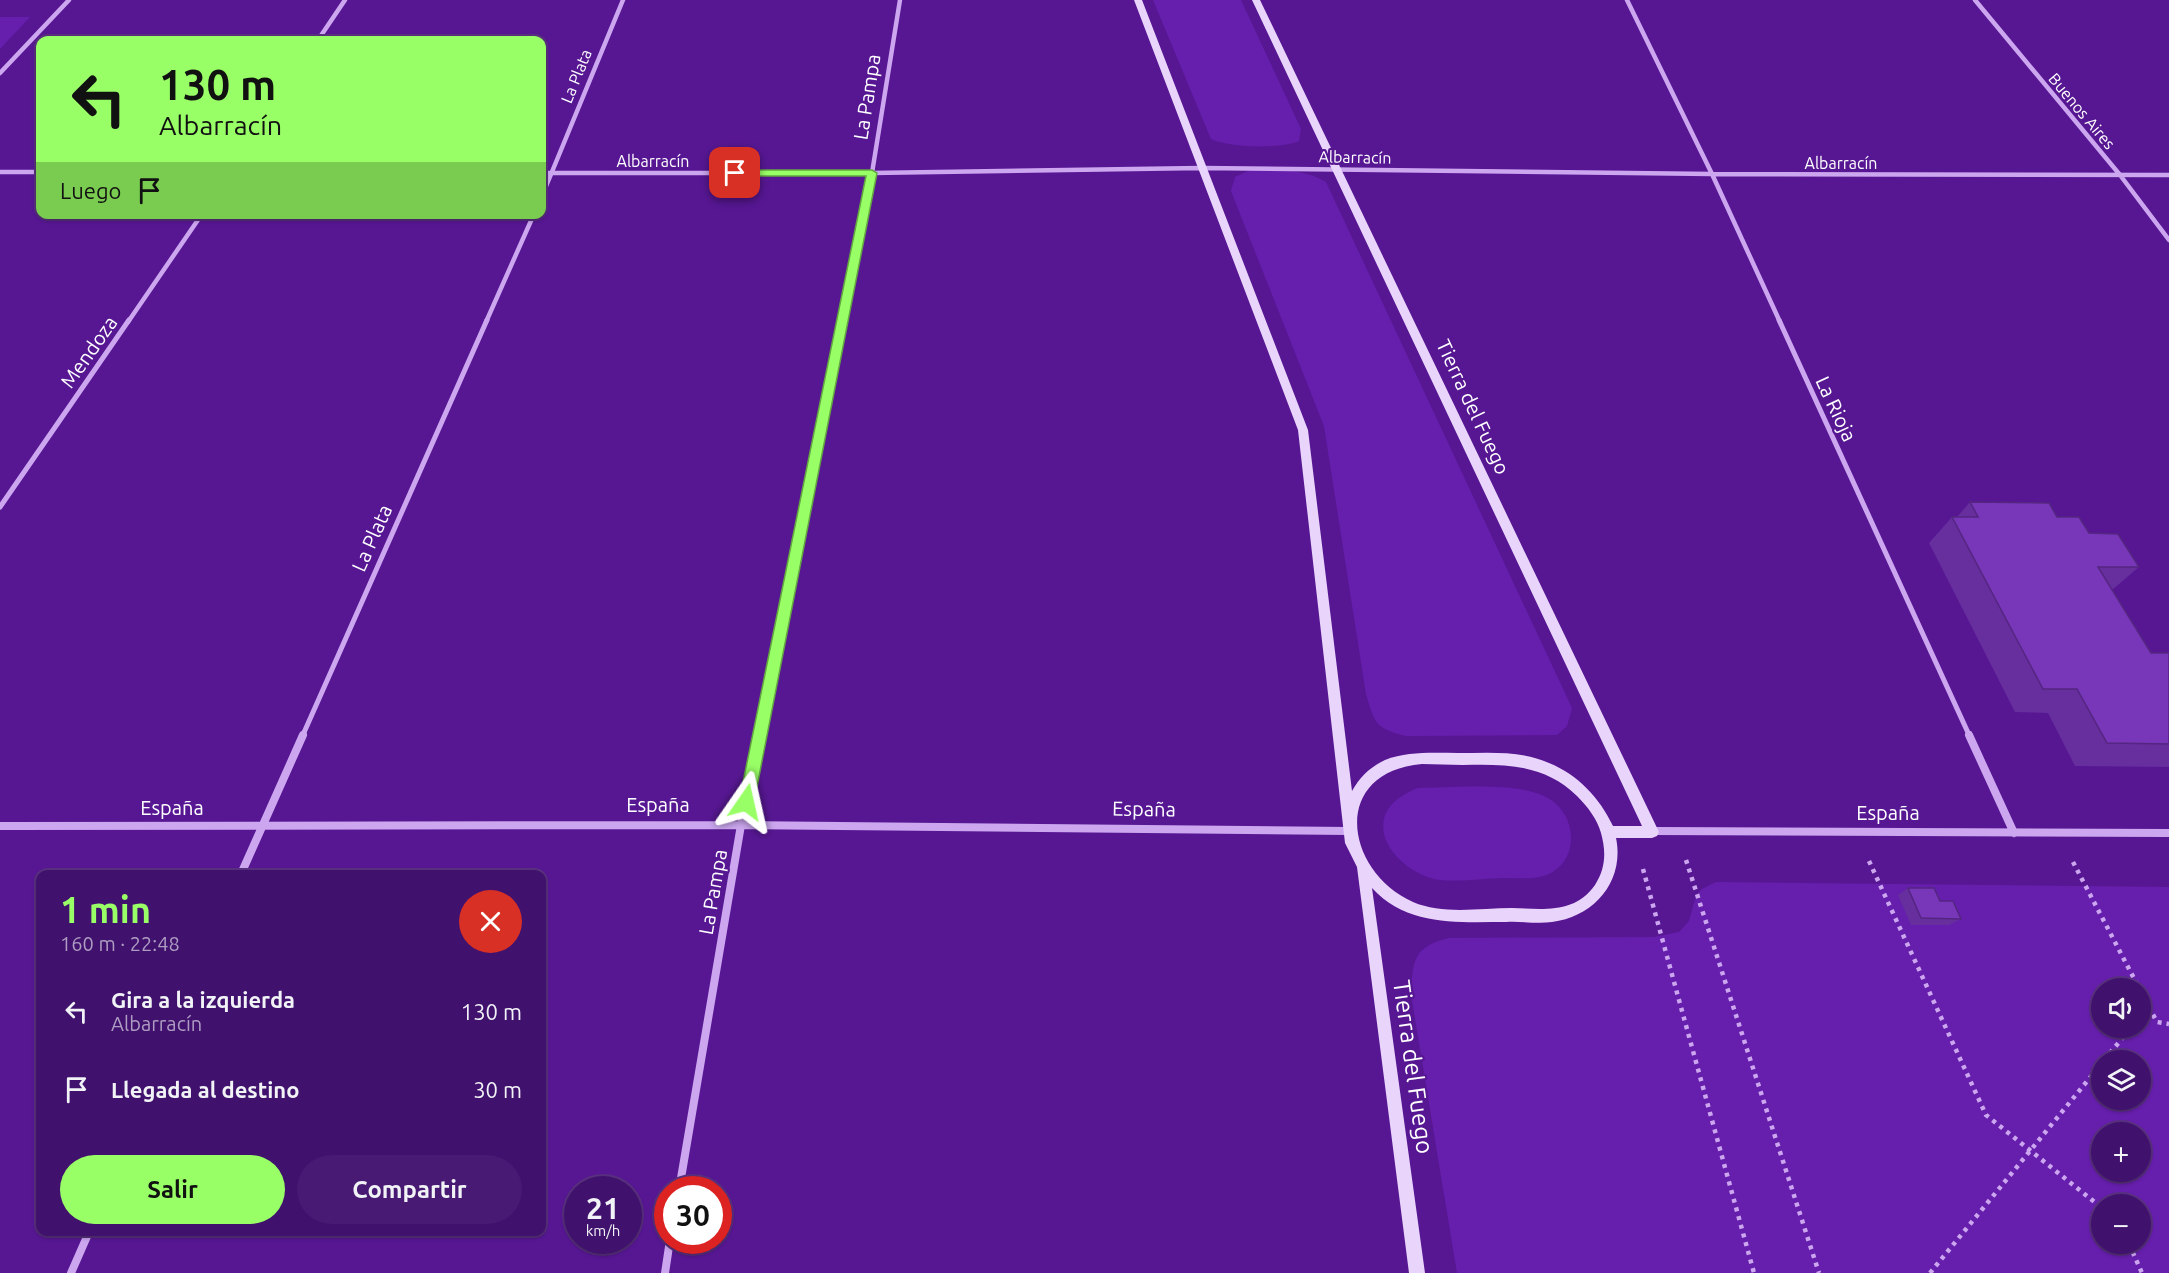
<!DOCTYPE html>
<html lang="es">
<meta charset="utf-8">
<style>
body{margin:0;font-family:Ubuntu,sans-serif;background:#481a73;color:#f1f3f6;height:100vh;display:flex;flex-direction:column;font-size:22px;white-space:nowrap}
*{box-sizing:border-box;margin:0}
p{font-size:20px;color:#ae9dc2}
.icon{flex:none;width:33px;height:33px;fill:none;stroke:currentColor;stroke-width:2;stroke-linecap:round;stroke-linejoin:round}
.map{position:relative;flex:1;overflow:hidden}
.drawer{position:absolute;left:36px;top:870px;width:510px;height:366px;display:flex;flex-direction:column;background:#41116e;border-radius:12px;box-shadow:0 2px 4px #0004,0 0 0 2px #5a3181}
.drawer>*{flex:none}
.banner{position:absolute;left:36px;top:36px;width:510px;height:183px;border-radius:12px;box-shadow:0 2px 4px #0004,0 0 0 2px #5a3181;background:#9f6;color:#111;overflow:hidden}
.buttons{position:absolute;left:2091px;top:978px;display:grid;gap:12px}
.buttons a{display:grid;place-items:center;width:60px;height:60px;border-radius:50%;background:#41116e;box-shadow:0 2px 4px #0004,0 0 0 2px #5a3181;font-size:30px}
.speed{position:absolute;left:564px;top:1176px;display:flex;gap:12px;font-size:30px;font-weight:700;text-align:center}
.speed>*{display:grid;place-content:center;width:78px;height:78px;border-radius:50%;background:#41116e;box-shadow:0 2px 4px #0004,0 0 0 2px #5a3181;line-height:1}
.speed small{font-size:15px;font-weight:400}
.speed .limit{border:9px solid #d22;background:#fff;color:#111}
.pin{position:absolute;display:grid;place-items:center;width:51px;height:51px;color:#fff;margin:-26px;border-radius:12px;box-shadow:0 3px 9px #0006}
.me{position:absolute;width:66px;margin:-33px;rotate:11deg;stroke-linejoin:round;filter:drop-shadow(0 0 4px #0008)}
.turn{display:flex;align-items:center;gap:21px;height:126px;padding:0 24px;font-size:27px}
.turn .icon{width:78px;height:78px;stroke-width:2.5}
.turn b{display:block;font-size:42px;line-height:51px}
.then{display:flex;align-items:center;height:57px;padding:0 24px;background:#0003;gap:12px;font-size:22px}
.round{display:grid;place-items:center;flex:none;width:63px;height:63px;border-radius:32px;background:#481a73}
.head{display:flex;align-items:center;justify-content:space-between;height:102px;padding:0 24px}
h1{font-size:36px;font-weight:700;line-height:45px;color:#9f6}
.action{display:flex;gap:12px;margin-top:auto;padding:12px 24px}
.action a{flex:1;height:69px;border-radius:36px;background:#9f6;color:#111;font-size:24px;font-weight:700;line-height:69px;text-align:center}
.action a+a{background:#481a73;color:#f1f3f6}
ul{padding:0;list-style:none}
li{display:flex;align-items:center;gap:18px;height:78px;padding:0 24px}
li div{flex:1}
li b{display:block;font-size:22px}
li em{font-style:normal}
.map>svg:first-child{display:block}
</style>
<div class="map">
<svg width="2169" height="1273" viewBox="0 0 2169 1273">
<rect width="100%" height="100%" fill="#571793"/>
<!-- green -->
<path fill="#661fad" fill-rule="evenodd" d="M1153,0h88l60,129 -2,12c-20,8 -68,7 -88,-2z
M0,17h30l-30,32z
M1273,169c19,2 37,3 53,13l246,526 -5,18 -10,9 -151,1c-31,-8 -31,-12 -40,-42l-42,-268 -93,-235 4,-14 15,-7z
M1417,788c35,0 102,-7 131,10 33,19 31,71 -9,79 -10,2 -22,1 -32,1 -20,0 -55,5 -73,1 -26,-6 -61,-36 -48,-66 6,-13 19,-19 31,-25z
M1716,882l453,5v386h-712l-46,-279c2,-34 2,-47 38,-56l205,-1 25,-5 10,-11 7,-26 6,-6zM2102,988h38v40h-38zM2102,1060h38v40h-38zM2102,1132h38v40h-38zM2102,1204h38v40h-38z"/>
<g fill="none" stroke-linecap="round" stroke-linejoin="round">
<!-- path -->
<path stroke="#cca7f0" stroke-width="4.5" stroke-dasharray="4 5" stroke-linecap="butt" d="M1686,860l133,413
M1869,861l117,254 116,93
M2073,862l66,126
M1643,869l111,404
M2140,991l17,31 12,2
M2140,1015l8,-9
M2104,1060l27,-32
M2129,1244l13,29
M1930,1273l172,-210"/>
<!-- street-far2 -->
<path stroke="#cca7f0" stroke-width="4.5" d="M1627,0l85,174 68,148
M1975,0l145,175 49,65
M318,40l27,-40
M0,73l69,-73
M0,172h40
M542,173h330l329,-5 511,6 457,1
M542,196l81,-196
M128,322l74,-108
M486,322l48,-108
M842,322l30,-149 28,-173"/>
<!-- street-far1 -->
<path stroke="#cca7f0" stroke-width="5" d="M1779,320l191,417
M0,507l129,-187
M302,737l185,-417
M759,737l83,-417"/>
<!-- street -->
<path stroke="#cca7f0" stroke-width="8" d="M1969,735l45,98
M0,826l741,-1 608,6
M1653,831l516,2
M241,874l62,-139
M679,1190l62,-365 18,-90
M71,1273l18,-41
M665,1273l5,-33"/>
<!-- secondary -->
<path fill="#e9d5fb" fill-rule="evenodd" d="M1134,0h8l166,430 44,361c8,-14 18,-24 33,-31 23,-9 48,-7 73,-7 31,0 61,-3 91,10 29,12 50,34 64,63h29l-390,-826h8l399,832 -2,4 -5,2h-36c9,43 -22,79 -64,84 -15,2 -31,-1 -46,0 -48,0 -98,5 -134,-34l53,385h-16l-52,-406 -12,-24 -47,-413zM1422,764c14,0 27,1 41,1 42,-1 82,-1 114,31 11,11 20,23 24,37 5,18 5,35 -6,52 -20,29 -52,24 -83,23 -32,0 -69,7 -99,-6 -69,-31 -83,-130 9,-138z"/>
</g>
<!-- wall -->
<path fill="#672e9e" d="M1970,502l87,15 32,16 50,34 -27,23 39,63h18v114l-94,-1 -27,-53 -33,-1 -86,-169 23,-26h5z
M1908,888l32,13 21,18 -11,6h-39l-13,-30z"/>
<!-- building -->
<path fill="#7836b8" stroke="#542681" stroke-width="1.5" d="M1970,502l79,1 8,14h22l10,16 29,1 21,33h-41l53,86h18v91l-62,-1 -30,-54h-34l-91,-172h26z
M1908,888h26l6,13h13l8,18 -40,-1z"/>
<!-- route -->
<path fill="#9f6" stroke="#63a642" stroke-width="1.5" d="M872,170l5,3 -123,629 -3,4 -5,2 -5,-2 -2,-4 127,-626h-131l-5,-3 5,-3z"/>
<g text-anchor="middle" stroke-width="4.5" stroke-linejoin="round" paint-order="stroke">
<!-- far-street labels -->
<g font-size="16" fill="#fff" stroke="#571793">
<text transform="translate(576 76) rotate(-68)" y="6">La Plata</text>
<text transform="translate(2082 111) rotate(50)" y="6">Buenos Aires</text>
<text transform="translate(1355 157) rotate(1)" y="6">Albarracín</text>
<text x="653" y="167">Albarracín</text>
<text x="1841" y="169">Albarracín</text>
</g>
<!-- street labels -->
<g font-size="20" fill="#fff" stroke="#571793">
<text transform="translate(867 97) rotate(-81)" y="7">La Pampa</text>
<text transform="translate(89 352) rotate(-55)" y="7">Mendoza</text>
<text transform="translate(1473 407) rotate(65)" y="7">Tierra del Fuego</text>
<text transform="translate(1836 409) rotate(65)" y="7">La Rioja</text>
<text transform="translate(372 538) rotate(-66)" y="7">La Plata</text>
<text x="658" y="812">España</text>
<text x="172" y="815">España</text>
<text transform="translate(1144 809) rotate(1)" y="7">España</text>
<text x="1888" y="820">España</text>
<text transform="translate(713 892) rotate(-80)" y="7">La Pampa</text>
</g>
<!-- near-street labels -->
<g font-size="24" fill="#fff" stroke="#571793">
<text transform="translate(1413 1067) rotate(82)" y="8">Tierra del Fuego</text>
</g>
</g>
</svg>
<div class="buttons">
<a><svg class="icon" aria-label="sound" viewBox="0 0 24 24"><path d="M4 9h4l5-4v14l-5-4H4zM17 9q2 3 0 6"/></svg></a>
<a><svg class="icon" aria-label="layers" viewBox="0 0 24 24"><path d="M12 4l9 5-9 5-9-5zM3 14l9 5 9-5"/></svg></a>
<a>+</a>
<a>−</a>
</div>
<div class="speed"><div>21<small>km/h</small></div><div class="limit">30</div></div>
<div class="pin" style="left:735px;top:173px;background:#d93025"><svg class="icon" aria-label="arrive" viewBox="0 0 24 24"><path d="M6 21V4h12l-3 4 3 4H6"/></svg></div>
<svg class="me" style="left:746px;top:802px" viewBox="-20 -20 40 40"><path d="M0-17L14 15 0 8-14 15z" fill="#9f6" stroke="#fff" stroke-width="4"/></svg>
<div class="banner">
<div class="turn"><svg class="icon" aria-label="left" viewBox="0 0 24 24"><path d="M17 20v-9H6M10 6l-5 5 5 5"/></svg><div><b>130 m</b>Albarracín</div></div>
<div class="then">Luego<svg class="icon" aria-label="arrive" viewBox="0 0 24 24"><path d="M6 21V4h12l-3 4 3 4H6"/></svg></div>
</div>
<section class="drawer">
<div class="head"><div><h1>1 min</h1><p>160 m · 22:48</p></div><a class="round" style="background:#d93025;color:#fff"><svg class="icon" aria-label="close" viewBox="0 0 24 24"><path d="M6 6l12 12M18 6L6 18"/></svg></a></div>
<ul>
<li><svg class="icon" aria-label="left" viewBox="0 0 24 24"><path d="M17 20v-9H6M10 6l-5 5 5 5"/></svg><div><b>Gira a la izquierda</b><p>Albarracín</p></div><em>130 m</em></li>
<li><svg class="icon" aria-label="arrive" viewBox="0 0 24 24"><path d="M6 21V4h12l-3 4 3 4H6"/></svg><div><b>Llegada al destino</b></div><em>30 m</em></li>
</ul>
<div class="action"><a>Salir</a><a>Compartir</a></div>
</section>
</div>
